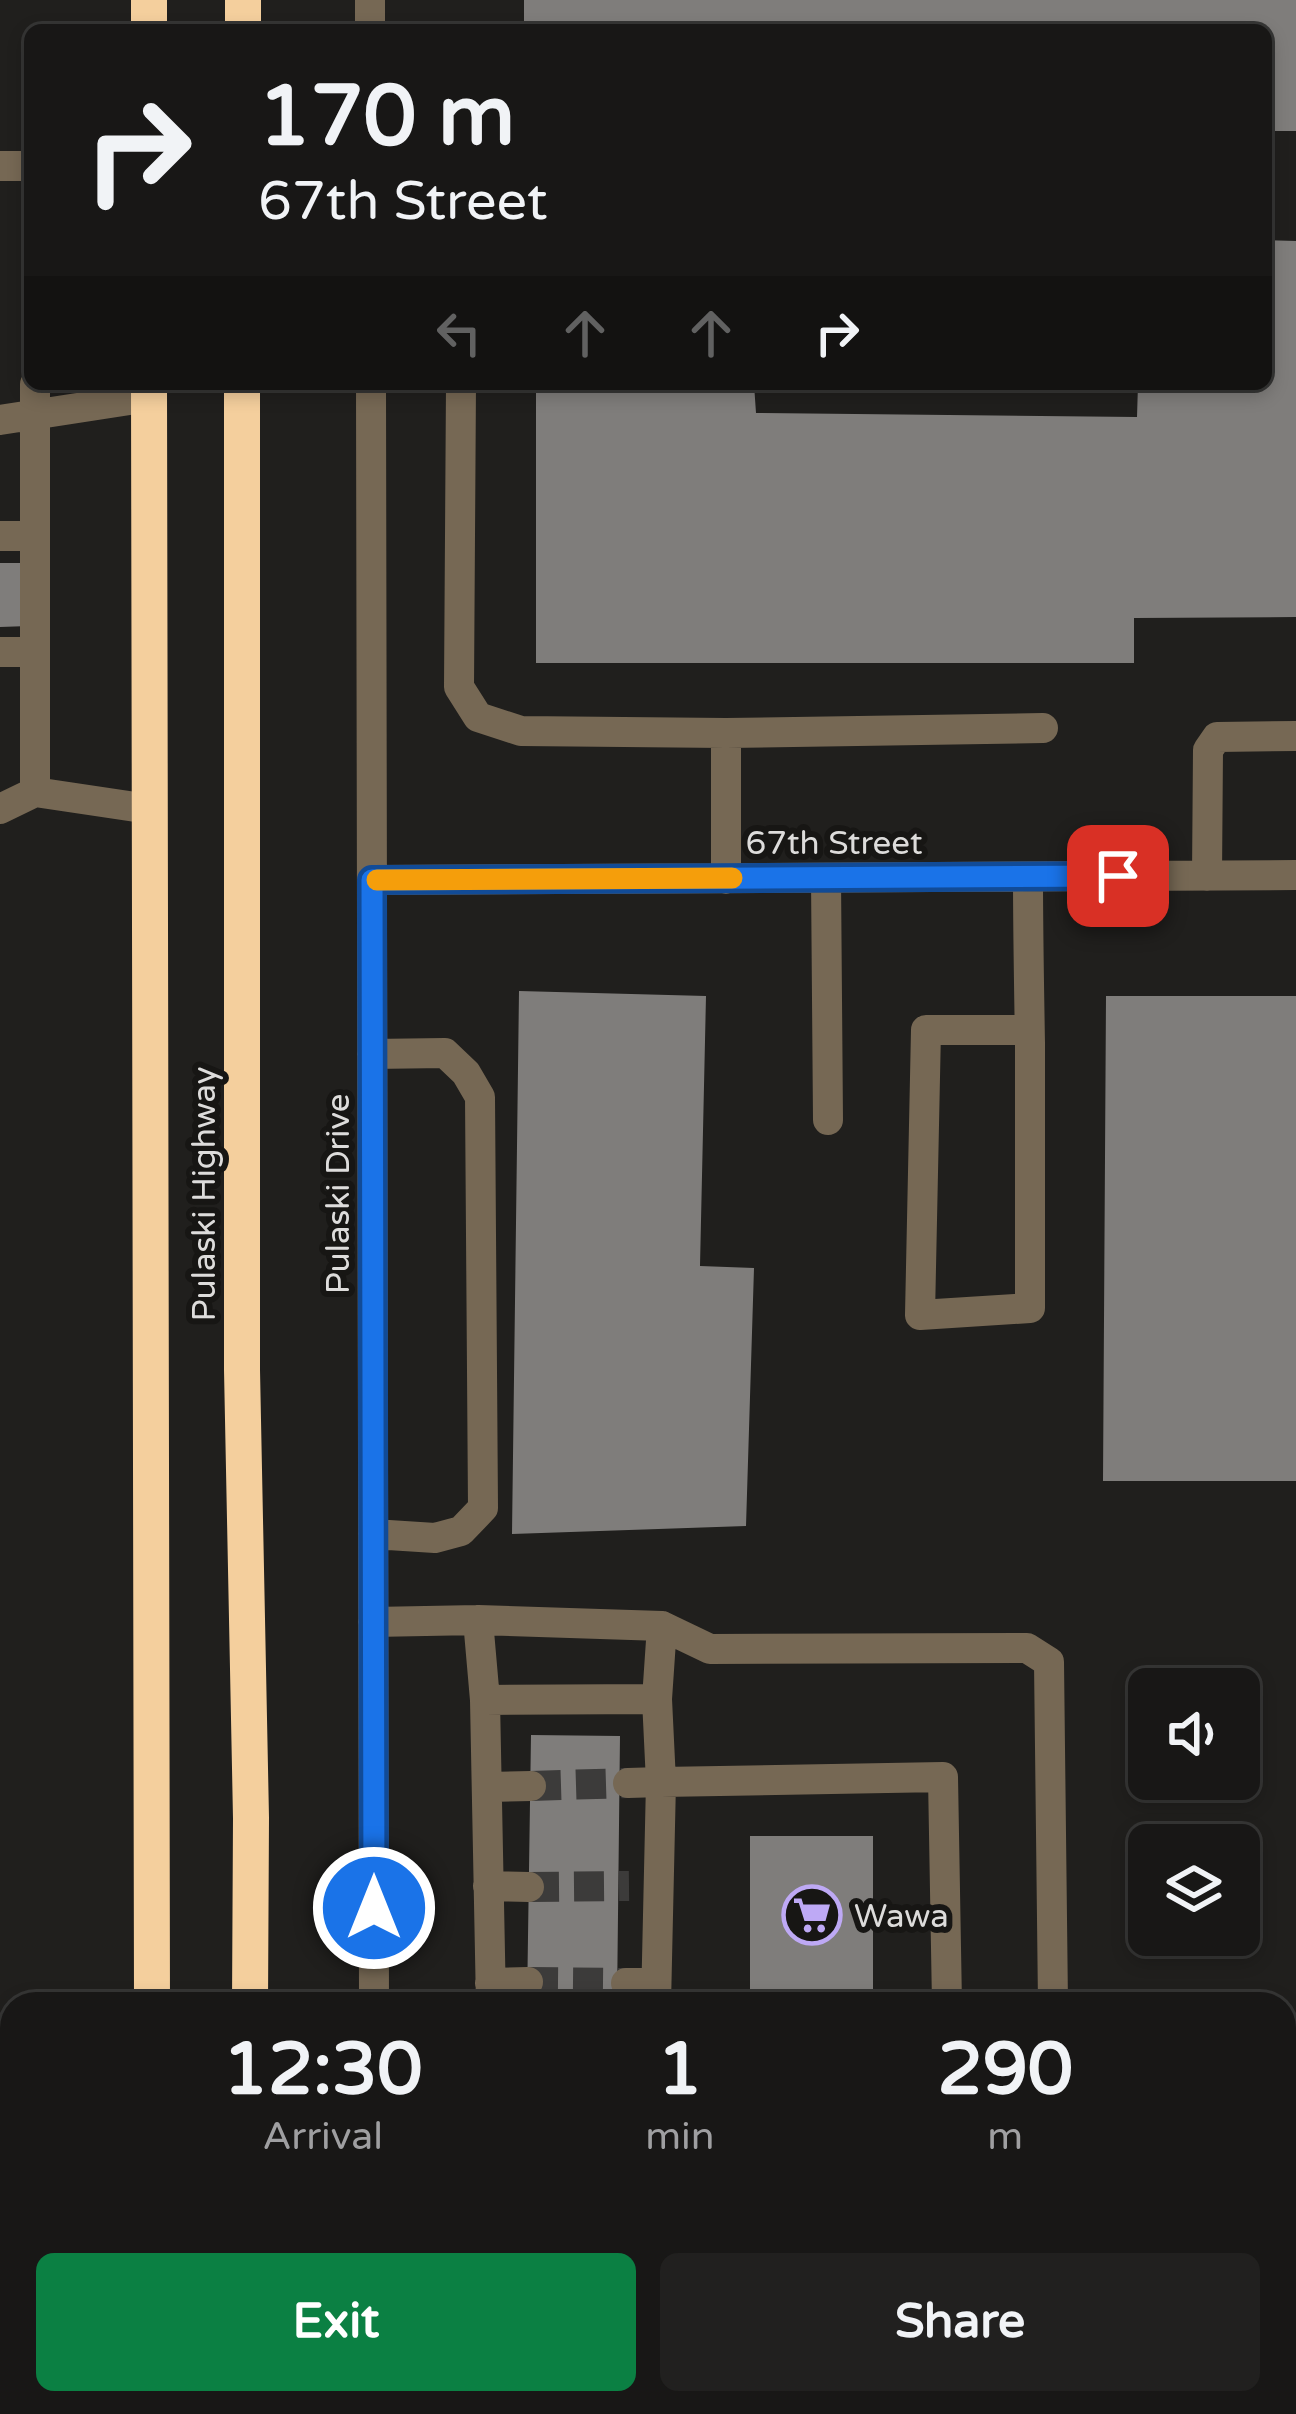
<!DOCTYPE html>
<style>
body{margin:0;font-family:"Varela Round",sans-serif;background:#21201f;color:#f1f3f6;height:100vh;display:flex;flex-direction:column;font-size:45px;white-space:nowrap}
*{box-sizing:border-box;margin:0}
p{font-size:39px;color:#9f9fa1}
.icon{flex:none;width:66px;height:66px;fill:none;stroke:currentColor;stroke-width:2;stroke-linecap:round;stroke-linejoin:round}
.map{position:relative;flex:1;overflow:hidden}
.drawer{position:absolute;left:0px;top:1992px;width:1296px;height:423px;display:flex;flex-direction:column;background:#181716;border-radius:36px 36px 0 0;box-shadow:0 6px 18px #0003,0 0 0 3px #363635}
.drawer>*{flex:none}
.banner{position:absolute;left:24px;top:24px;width:1248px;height:366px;border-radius:18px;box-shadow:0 6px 18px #0003,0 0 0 3px #363635;background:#181716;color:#f1f3f6;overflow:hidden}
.tools{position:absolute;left:1128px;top:1668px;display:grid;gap:24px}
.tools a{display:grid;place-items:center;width:132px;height:132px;border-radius:18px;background:#181716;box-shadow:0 6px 18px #0003,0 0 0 3px #363635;font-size:60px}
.pin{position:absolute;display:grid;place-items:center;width:102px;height:102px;color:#fff;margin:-51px;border-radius:24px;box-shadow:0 6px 18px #0006}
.me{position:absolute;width:132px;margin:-66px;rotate:0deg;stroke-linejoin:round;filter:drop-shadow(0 0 9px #0008)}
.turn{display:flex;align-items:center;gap:42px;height:252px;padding:0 36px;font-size:54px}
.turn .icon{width:156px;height:156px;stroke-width:2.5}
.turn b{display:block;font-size:84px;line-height:102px}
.lanes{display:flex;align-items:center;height:114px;padding:0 36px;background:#0003;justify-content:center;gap:60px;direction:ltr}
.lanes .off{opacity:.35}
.eta{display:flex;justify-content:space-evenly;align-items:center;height:204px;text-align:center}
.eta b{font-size:72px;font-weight:700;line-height:84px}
.cta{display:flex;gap:24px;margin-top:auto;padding:24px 36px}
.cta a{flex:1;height:138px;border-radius:18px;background:#0b8043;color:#fff;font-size:48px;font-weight:700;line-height:138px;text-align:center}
.cta a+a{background:#21201f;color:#f1f3f6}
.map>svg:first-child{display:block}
</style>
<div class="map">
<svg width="1296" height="2414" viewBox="0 0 1296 2414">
<rect width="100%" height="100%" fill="#201f1d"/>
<!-- building -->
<path fill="#7f7d7b" d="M524,0h772v131h-30v-101h-742z
M1266,240l30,1v376l-162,1v45h-598v-279h218l2,29 381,4 1,-33h128z
M0,563h29v63l-29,1z
M519,991l187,5 -6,270 54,2 -8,258 -234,8z
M1106,996h190v485h-193z
M531,1735l89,1 -3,268h-90z
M750,1836h123v158h-123z
M507,2403h483l-1,11h-482z
M1058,2403h92v11h-92z"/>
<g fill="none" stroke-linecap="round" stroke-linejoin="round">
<!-- minor-tunnel -->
<path stroke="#3c3b3a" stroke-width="30" stroke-dasharray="30 15" stroke-linecap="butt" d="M531,1786l97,-3
M529,1887l100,-1
M528,1982l98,1"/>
<!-- minor -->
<path stroke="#766854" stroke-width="30" d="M370,0v30
M0,166h30
M371,384l3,1620
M461,384l-2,303 19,30 43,14 205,2v146
M0,420l149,-23
M0,536h35
M0,652h35
M726,733l317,-5
M35,792v-408
M0,809l35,-17 114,17
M1207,876l1,-126 9,-13 79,-1
M1028,877c0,55 1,110 2,166v265l-110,7 6,-285h103
M826,878l2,242
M372,880l924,-5
M372,1054l73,-1 21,20 14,24 3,411 -22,23 -26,7 -62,-4
M478,1620l7,80
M373,1622l105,-2 184,6
M657,1699l5,-73 48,23 317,-1 22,14 4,342
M628,1783l33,-1 -5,222
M488,1787l43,-1
M488,1886l41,1
M490,1983l38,-1
M626,1983h30
M491,2004l-6,-304 172,-1 4,83 282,-5 4,227
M1284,2233h12
M375,2403v11"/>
<!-- major -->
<path stroke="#d0b288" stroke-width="30" d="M0,2237l12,-1"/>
<!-- highway -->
<path stroke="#f4cf9d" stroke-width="36" d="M149,30v-30
M243,30v-30
M149,384l3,1620
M242,384v986l9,448 -1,186
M152,2414v-11
M249,2414v-11"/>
</g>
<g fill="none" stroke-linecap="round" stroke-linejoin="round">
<defs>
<path id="route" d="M374,1908l-2,-1028 746,-4"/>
</defs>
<!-- route casing -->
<use href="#route" stroke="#114b97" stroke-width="30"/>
<!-- route -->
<use href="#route" stroke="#1a73e8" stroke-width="21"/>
<!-- slow -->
<path stroke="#f59e0b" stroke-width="21" d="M377,880l355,-2"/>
</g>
<!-- icons -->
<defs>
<symbol id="supermarket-ring" viewBox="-11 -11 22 22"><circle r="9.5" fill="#171614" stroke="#bea9f5" stroke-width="1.5"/><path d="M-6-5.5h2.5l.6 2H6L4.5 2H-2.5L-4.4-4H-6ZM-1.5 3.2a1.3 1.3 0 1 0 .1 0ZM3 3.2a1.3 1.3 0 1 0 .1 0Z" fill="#bea9f5"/></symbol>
</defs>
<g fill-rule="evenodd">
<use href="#supermarket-ring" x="779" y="1882" width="66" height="66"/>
</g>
<g text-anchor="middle" stroke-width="12" stroke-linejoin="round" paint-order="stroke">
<!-- street labels -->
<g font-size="33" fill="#dddcdb" stroke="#171614">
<text x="834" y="854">67th Street</text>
<text transform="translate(203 1194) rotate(-90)" y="12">Pulaski Highway</text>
<text transform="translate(337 1194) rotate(-90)" y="12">Pulaski Drive</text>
</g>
<!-- poi labels -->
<g font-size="33" fill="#dddcdb" stroke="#171614" text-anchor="start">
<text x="854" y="1927">Wawa</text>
</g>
</g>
</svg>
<div class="tools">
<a><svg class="icon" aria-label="sound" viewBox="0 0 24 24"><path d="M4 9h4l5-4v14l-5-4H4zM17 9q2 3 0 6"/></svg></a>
<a><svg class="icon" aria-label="layers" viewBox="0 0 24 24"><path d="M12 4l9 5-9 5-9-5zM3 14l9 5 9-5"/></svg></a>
</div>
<div class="pin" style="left:1118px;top:876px;background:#d93025"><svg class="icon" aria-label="arrive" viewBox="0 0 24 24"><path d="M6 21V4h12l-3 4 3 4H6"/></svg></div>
<svg class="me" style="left:374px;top:1908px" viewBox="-20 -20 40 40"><circle r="17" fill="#1a73e8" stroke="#fff" stroke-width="3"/><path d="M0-11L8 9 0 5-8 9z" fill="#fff"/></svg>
<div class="banner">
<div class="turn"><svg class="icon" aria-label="right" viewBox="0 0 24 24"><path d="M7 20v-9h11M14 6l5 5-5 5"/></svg><div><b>170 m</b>67th Street</div></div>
<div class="lanes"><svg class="icon off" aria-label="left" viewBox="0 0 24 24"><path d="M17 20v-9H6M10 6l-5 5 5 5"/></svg><svg class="icon off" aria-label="ahead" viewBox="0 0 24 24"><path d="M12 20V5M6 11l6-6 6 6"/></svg><svg class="icon off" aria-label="ahead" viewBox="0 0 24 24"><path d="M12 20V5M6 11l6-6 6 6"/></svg><svg class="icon" aria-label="right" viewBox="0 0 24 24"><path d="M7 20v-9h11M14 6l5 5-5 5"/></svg></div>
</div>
<section class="drawer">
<div class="eta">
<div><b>12:30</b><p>Arrival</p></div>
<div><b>1</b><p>min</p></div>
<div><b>290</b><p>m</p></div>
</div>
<div class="cta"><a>Exit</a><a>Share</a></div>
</section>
</div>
